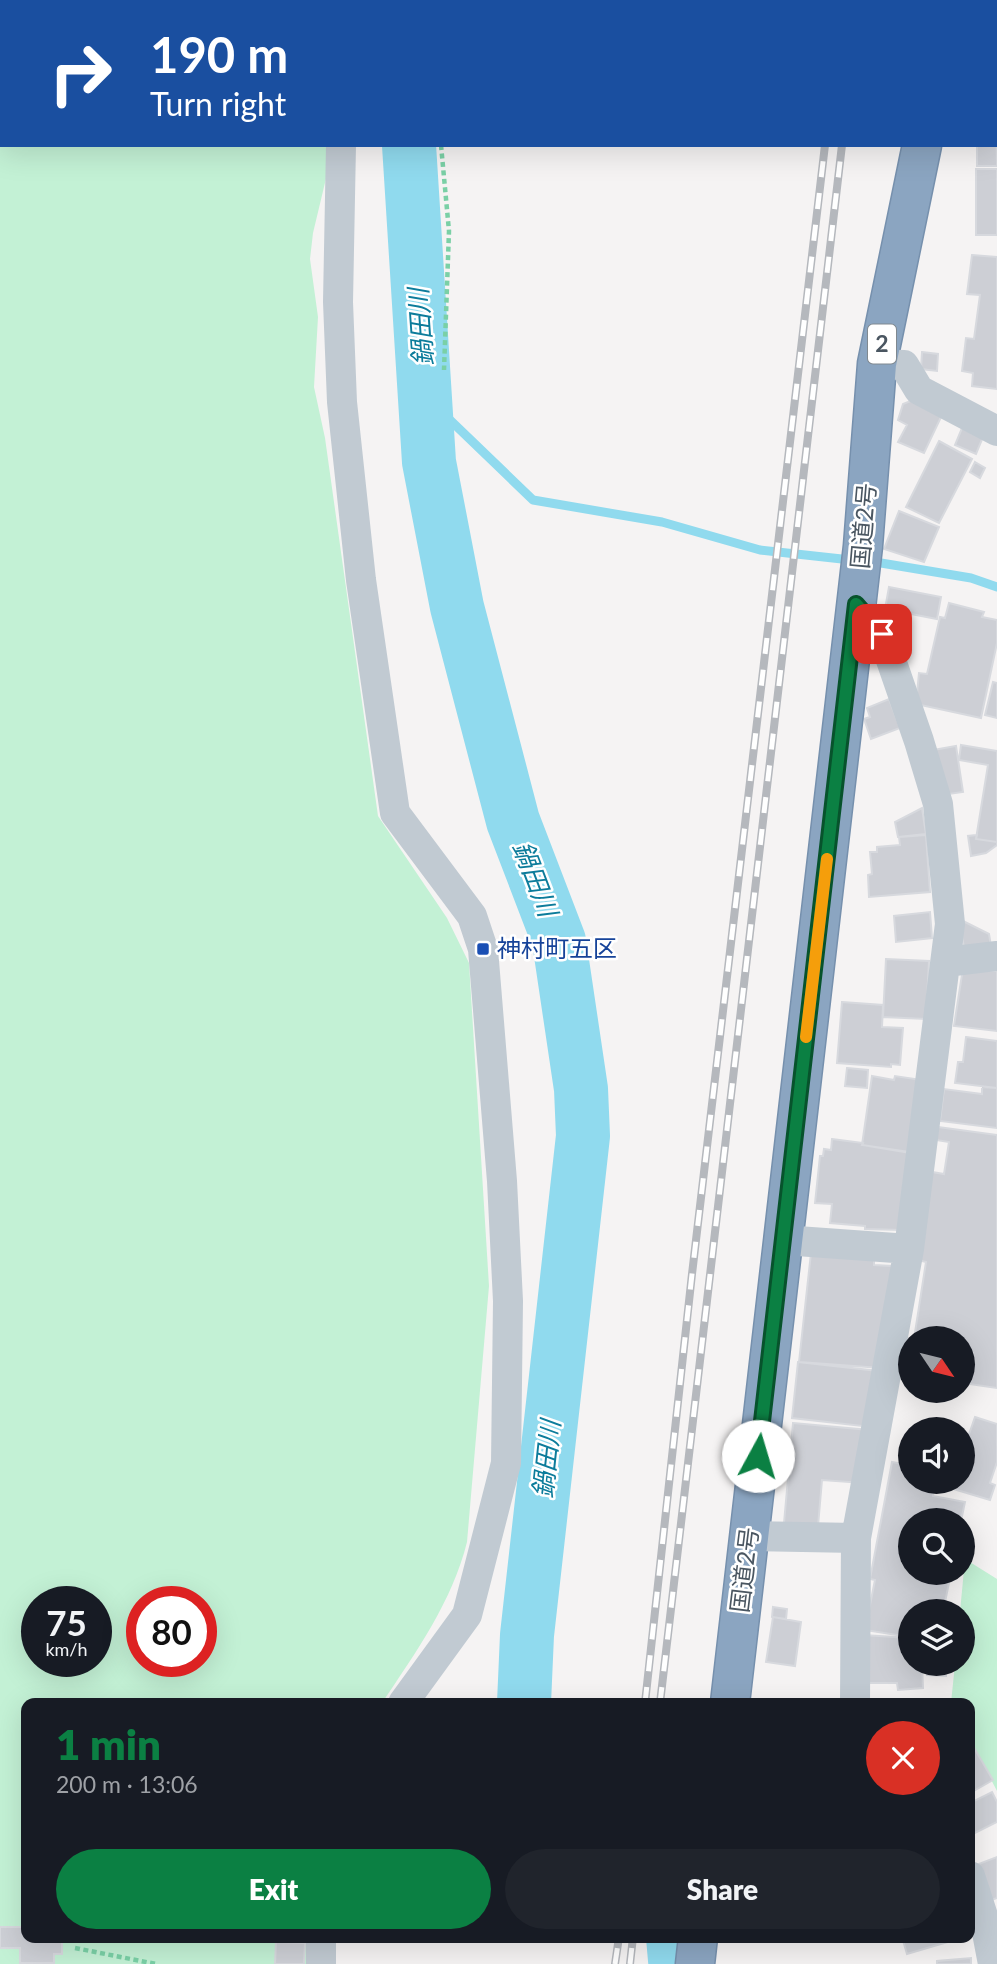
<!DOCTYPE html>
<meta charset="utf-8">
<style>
body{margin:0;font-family:Lato,"Noto Sans JP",sans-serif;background:#20242c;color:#f1f3f6;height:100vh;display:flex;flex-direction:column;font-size:26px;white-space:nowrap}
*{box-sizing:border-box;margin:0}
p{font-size:23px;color:#9ea1a6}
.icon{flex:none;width:38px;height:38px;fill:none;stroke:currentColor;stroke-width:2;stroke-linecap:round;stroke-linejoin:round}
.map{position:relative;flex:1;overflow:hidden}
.panel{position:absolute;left:21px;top:1698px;width:954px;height:245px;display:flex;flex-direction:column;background:#171b24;border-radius:14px;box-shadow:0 7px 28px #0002}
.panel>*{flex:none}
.hud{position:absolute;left:0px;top:0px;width:998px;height:147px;box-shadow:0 7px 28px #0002;background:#1a4fa0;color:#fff;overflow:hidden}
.needle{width:46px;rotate:125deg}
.fabs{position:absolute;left:898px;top:1326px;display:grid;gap:14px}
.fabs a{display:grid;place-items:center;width:77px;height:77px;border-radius:50%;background:#171b24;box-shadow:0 7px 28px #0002;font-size:35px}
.speed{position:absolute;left:21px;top:1586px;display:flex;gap:14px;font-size:35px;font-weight:700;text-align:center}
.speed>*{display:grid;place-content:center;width:91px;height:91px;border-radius:50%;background:#171b24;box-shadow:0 7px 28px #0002;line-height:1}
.speed small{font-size:18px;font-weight:400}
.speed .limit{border:10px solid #d22;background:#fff;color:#111}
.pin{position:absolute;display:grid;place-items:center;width:60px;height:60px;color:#fff;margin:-30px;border-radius:14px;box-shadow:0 4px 10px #0006}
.me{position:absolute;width:77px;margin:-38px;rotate:6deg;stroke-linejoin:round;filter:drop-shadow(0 0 5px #0008)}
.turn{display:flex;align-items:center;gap:24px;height:147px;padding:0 35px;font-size:32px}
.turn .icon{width:91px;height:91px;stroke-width:2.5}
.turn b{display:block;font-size:49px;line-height:60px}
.round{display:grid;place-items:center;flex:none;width:74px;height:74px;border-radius:37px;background:#20242c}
.summary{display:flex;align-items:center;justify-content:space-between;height:119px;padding:0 35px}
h1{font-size:42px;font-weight:800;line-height:52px;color:#0b8043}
.cta{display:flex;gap:14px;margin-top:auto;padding:14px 35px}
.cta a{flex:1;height:80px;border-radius:42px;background:#0b8043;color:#fff;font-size:28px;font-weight:800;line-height:80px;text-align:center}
.cta a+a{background:#20242c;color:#f1f3f6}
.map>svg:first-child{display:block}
</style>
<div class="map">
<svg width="997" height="1964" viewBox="0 0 997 1964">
<rect width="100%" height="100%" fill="#f5f3f3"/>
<!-- green -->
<path fill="#c3f1d5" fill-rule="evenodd" d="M0,0h350v2h-348v143h332l-21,88 -3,26 8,58 -4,70 11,51 53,378 69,102 22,45 20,323 -22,256c-15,60 -51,110 -85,161h-356v234h293l-1,27h-318zM37,1601h59v60h-59zM142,1601h59v60h-59z
M965,1559l32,20v212l-27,-52v-36h-19l4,-39h7v-52h-2z"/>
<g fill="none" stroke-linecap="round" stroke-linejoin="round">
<!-- stream -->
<path stroke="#90daee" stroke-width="9" d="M425,396l108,104 129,22 98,28 91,10
M869,561l102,17 26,9"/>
<!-- river -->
<path stroke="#90daee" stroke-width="54" d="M394,0v2
M409,145l20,317 28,145 56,214 46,120 22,148 2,47 -56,499 -3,68
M673,1937l2,23"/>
</g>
<!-- building -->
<path fill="#cdcfd5" stroke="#d7d9de" stroke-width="2" d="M996,104l1,62h-20v-21h19z
M976,169h21v66h-21z
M972,255l25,2v132l-25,-3 1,-13 -11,-2 4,-33 8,1 6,-44 -13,-1z
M922,352l16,2 -1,17 -16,-2z
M913,400l29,15 -18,38 -26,-11 9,-17 -9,-5 5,-16z
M962,428l21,9 -7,17 -21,-9z
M939,441l33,18 -33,64 -33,-16z
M975,462l10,6 -5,10 -10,-6z
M899,511l40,16 -15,35 -40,-13z
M889,587l52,10 -4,22 -52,-10z
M949,603l35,9 -2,5 15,3v23l-16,75 -65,-14 3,-31 8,1 13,-57 5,1z
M993,682l4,1v35l-12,-3z
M889,699l11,29 -29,11 -7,-20 6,-2 -3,-9z
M961,745l36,6v91l-21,-3 12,-74 -29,-5z
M956,746l7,46 -21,3 -9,-45z
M922,808l4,26 -28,3 -3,-15z
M926,835l4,57 -61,5 -1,-22 4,-1 -2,-22h7v-5l23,-2 -1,-8z
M977,835l-1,4 21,3v3l-11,8 -15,3 -3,-20z
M930,912l2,26 -36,4 -2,-26z
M959,919l30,15 2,12 -27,2z
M886,959l43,2 -3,58 -43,-2z
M963,968l34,3v60l-43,-5z
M842,1002l41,3 -1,22 21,1 -3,37 -9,-1v3l-54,-4z
M966,1037l31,4v47l-42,-5 3,-21h5z
M847,1068l21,2 -1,18 -22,-2z
M872,1076l22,4 1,-4 27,4 -11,73 -49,-8z
M982,1087l15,1v40l-57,-7 4,-32 38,5z
M938,1127l59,8v253l-28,-4 4,-31 -11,-2v-12h-48l12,-77 -8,-2 14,-88 12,2 5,-32 -13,-2z
M832,1139l31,4 -1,2 48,7 -8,78 -37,-1v-3l-35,-3 2,-19 -17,-1 5,-47h3l1,-7 7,1z
M811,1253l63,7v5l18,1 -11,102 -82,-6z
M798,1362l80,9 -7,56 -79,-9z
M975,1417l22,7v38l-7,21 5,2 -5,15 -43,-13 2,-5h13v-43l5,1z
M793,1423l76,7 -6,53 -41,-3 -4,46 -34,-3z
M892,1462l18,3v17h25l-2,14 32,6 -4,19h-51v52h41l-8,39h-33v25l-45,-7 10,-50 -5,-1z
M773,1607l14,2 -1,10 -14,-2z
M773,1617l28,5 -6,44 -29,-4z
M863,1635l47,3v26h12l1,24 -25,2 -1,-7h-28z
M927,1664h19v12l-19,-1z
M970,1741l23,39 -23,13z
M992,1792l5,10v20l-26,13 -1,-32z
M997,1857v41l-8,3 -13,-36z
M22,1910h4v27h36v17h-8v9h-34v-15h-20v-21h22z
M902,1937h48l1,4 -44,13z
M276,1942l29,1 -1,21h-29z
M971,1958v6h-34v-3z"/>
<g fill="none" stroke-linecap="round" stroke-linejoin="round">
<defs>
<path id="highway" d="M950,2l1,-2
M730,1703l133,-1157 14,-182 45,-219
M695,1964l3,-27"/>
</defs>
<!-- highway casing -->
<use href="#highway" stroke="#7690ad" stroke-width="41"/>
<!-- path -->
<path stroke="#7ad0a6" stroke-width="4.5" stroke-dasharray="5 3.5" stroke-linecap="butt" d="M430,2v-2
M441,145l8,86 -5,139
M75,1948l81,16"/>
<!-- street -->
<path stroke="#c1cad2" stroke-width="30" d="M367,2l1,-2
M341,145l-3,157 4,100 19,178 34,233 77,103 11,33 19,232 6,120 -2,162 -39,152 -64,88
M877,364l27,1 15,25 78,41
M946,962l51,-6
M783,1240l126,9
M749,1536l107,2
M855,1703l1,-165 53,-289 41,-325 -12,-120 -19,-63 -37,-107 -26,-30
M970,1876l15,46 8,42
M321,1964v-27"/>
<!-- highway -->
<use href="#highway" stroke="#8ba5c1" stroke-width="38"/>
<defs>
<path id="rail" d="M843,2v-2
M860,2v-2
M645,1703l47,-429 133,-1129
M660,1703l182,-1558
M615,1964l4,-27
M630,1964l3,-27"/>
</defs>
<!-- rail casing -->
<use href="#rail" stroke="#b5b8bd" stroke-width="8"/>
<!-- rail -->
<use href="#rail" stroke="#fff" stroke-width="5" stroke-dasharray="16" stroke-linecap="butt"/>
</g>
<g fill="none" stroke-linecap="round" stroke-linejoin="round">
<defs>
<path id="route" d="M758,1456l98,-852 26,30"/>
</defs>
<!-- route casing -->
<use href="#route" stroke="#07532c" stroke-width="18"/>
<!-- route -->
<use href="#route" stroke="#0b8043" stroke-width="12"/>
<!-- slow -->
<path stroke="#f59e0b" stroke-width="12" d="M806,1037l21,-178"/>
</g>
<!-- markers -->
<rect fill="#1a4fb4" stroke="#fff" stroke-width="2.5" x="476" y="942" width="14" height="14" rx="3.5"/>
<g text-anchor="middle" stroke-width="5" stroke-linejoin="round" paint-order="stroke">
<!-- shield labels -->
<rect fill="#fff" stroke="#808990" stroke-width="2" x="868" y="324.5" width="28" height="39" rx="5"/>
<g font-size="23" font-weight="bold" fill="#4a5661">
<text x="882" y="352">2</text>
</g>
<!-- street labels -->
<g font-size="24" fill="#4a5661" stroke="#fff">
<text transform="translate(864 526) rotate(-85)" y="8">国道2号</text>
<text transform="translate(745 1570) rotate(-83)" y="8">国道2号</text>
</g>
<!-- transit labels -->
<g font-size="24" fill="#164399" stroke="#fff" text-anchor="start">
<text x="497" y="957">神村町五区</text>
</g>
<!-- water labels -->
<g font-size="26" font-style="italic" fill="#0c7c9b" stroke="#fff">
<text transform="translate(421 327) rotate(-94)" y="9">鍋田川</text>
<text transform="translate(535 879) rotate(69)" y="9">鍋田川</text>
<text transform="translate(547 1459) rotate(-84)" y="9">鍋田川</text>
</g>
</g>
</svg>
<div class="fabs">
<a><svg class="needle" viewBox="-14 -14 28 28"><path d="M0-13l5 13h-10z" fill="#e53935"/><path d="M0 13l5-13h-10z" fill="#9ea1a6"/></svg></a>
<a><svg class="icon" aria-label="sound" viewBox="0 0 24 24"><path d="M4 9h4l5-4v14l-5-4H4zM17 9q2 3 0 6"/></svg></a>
<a><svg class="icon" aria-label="search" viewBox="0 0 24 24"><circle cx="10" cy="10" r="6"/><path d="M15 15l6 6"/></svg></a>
<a><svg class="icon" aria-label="layers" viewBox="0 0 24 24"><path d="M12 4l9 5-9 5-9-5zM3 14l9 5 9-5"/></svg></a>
</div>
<div class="speed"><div>75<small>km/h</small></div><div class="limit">80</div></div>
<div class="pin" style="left:882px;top:634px;background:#d93025"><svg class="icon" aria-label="arrive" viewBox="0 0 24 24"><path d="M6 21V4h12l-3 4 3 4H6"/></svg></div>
<svg class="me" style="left:758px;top:1456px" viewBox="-20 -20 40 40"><circle r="19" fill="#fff"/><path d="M0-13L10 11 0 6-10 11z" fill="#0b8043"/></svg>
<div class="hud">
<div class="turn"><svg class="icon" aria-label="right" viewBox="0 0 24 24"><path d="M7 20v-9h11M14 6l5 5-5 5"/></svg><div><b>190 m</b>Turn right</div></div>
</div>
<section class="panel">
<div class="summary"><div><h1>1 min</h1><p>200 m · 13:06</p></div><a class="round" style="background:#d93025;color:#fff"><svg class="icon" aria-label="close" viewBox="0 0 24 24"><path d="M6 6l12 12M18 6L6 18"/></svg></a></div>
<div class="cta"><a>Exit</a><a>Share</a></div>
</section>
</div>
